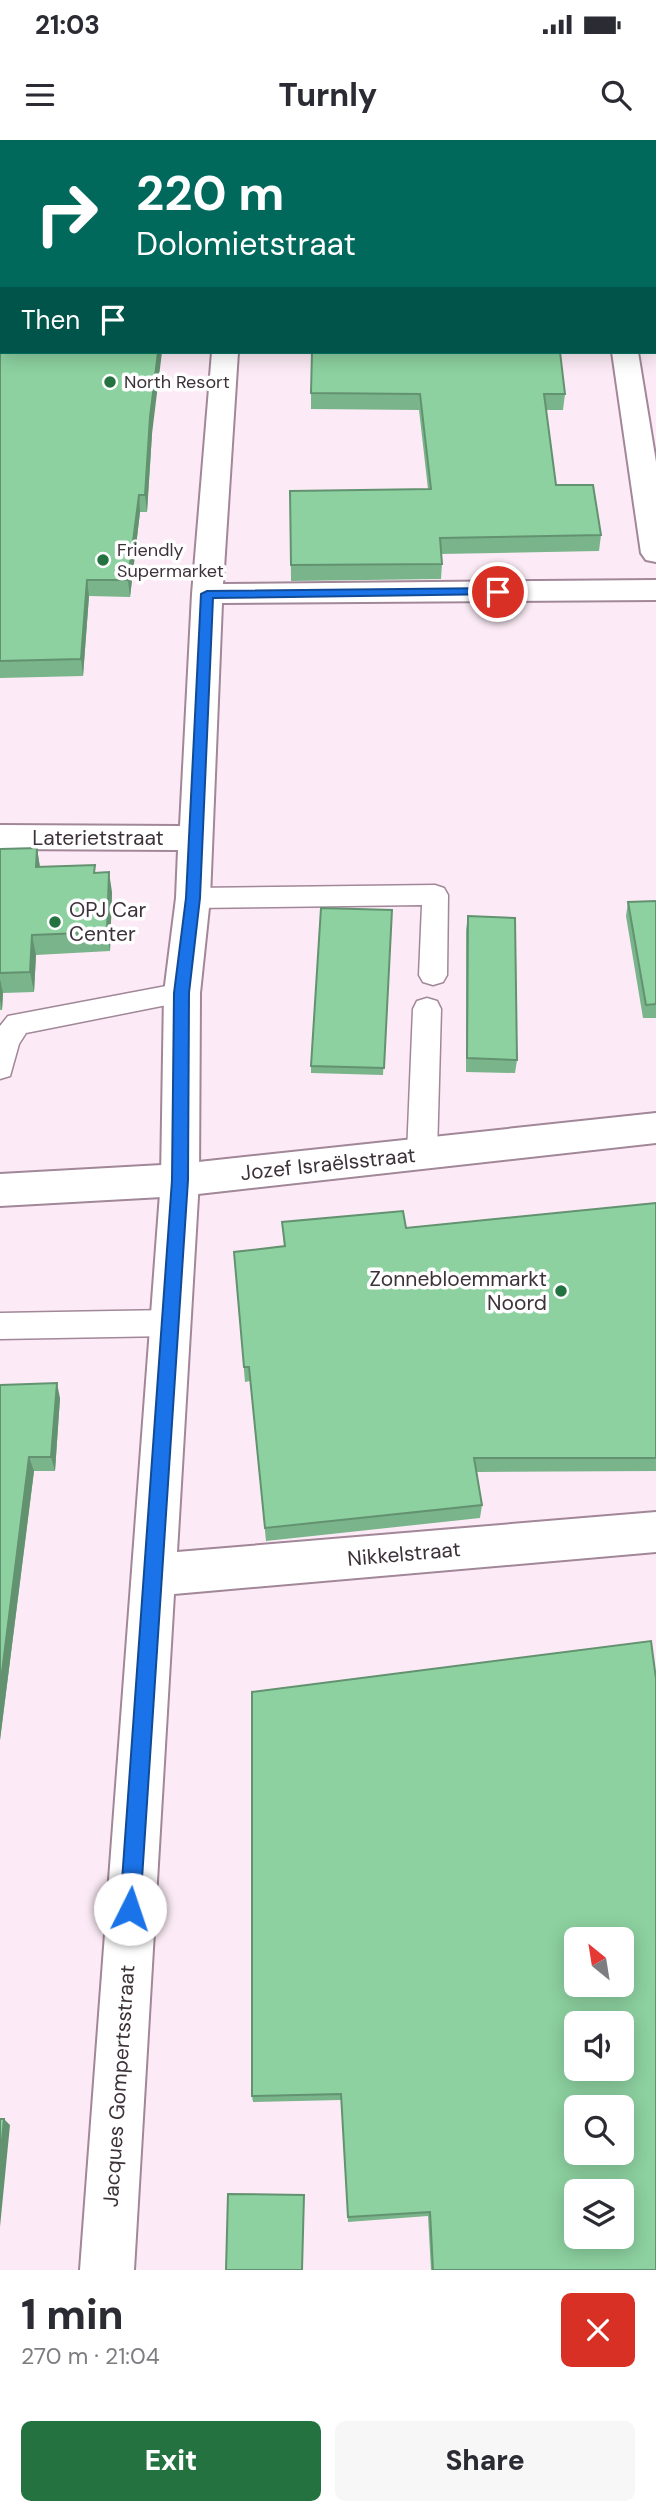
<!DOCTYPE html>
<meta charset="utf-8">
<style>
body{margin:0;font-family:"DM Sans",sans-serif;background:#f7f7f7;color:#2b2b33;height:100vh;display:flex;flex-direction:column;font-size:26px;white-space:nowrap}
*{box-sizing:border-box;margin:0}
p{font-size:23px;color:#7c7c81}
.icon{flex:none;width:38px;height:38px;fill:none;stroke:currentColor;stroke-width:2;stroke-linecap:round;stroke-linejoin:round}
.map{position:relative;height:2130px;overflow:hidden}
.details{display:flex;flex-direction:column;background:#fff;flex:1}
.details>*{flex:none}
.top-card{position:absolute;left:0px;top:0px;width:656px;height:214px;box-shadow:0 4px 18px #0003;background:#00695c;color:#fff;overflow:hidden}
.needle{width:46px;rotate:330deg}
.tools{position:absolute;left:564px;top:1787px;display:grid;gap:14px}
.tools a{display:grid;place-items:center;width:70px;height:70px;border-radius:10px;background:#fff;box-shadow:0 4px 18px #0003;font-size:35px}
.pin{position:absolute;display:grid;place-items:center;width:60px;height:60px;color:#fff;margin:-30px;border:4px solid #fff;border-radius:50%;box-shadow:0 2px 7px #0007}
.me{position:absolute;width:77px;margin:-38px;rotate:4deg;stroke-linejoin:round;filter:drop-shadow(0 0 5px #0008)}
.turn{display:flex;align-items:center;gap:24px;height:147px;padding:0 21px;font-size:32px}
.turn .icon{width:91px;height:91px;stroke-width:2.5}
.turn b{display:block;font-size:49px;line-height:60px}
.then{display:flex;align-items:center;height:66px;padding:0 21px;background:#0003;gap:14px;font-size:26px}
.round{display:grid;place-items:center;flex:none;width:74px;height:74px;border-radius:10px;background:#f7f7f7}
.head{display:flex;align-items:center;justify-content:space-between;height:119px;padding:0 21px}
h1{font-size:42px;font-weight:800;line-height:52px}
.button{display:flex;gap:14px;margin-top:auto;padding:14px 21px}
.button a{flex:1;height:80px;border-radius:10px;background:#257241;color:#fff;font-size:28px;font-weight:800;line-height:80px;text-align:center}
.button a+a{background:#f7f7f7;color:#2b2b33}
.status{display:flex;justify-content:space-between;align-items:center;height:49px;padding:0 35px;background:#fff;direction:ltr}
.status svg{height:19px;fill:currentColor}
header{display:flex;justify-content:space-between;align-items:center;height:91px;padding:0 21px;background:#fff;font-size:32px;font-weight:800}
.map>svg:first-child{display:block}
</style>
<div class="status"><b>21:03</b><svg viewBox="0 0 49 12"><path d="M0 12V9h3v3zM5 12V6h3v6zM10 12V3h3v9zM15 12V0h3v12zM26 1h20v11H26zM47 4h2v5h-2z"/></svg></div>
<header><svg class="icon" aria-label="menu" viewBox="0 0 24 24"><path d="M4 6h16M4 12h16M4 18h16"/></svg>Turnly<svg class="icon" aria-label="search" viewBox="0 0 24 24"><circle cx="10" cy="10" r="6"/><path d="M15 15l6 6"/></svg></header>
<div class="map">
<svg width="656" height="2130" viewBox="0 0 656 2130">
<rect width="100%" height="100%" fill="#fcebf6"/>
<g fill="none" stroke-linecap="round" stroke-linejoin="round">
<defs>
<path id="lane" d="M435,745l9,3 4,7 -1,80 -4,7 -10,3 -10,-3 -4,-7 3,-70 -229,3 -9,-3 -4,-7 4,-7 9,-3z
M182,843l10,3 4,7 -4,7 -166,33 -7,11 -9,32 -10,3v-53l8,-10z
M427,858l10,3 4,8 -4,145 -5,8 -10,4 -10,-4 -5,-8 6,-145 4,-8z
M169,1170l11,4 5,9 -5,9 -11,4 -169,3v-26z"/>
<path id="street" d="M0,0l11,2h-9v11z
M228,0h24v2h-24z
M212,212h26l-15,232 433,-4v20l-434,3 -12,295 -10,95 -1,187 -22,372 479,-40v40l-482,42 -40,676h-54l81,-1090 3,-187 12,-95 2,-48 -178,-1v-24l180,1 12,-232z
M612,212h26l18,110v100l-10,-2 -5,-7z"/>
<path id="secondary" d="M656,973v30l-476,53 -180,10v-32l180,-10z"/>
</defs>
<!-- lane casing -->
<use href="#lane" stroke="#a18798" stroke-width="3"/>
<!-- street casing -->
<use href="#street" stroke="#a18798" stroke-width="4"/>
<!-- secondary casing -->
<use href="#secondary" stroke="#a18798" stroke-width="4"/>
<!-- lane -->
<use href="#lane" fill="#fff" fill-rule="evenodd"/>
<!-- street -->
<use href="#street" fill="#fff" fill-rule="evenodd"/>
<!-- secondary -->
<use href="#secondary" fill="#fff" fill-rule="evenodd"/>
</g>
<!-- wall -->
<path fill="#79b48a" d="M309,0h347v109h-2v-107h-345z
M0,146l152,148 -5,78h-7l-10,85 -41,-1 -6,80 -83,2z
M311,253l254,1 -2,16h-17l10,75 45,50 -2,16 -158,3 1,10 -1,15 -150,2 -1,-90 138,-2 -9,-79 -108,-1z
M37,708l3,19 56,6 16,19 -2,59 -74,4 -2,37 -31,1 -1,17h-2v-161z
M656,761v117h-13l-17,-102 2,-14z
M392,770l-9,165 -72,-2v-7z
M468,776l49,144 -2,13 -49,-1v-142z
M656,1063v268l-179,1 5,33 -2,13 -214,23 -16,-160 -5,1 -11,-130 50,-6 -2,-24 124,6z
M0,1245l60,13 -5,73h-21l-34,269z
M656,1539v591h-225l-3,-54 -80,6 -7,-122 -88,2 -1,-6z"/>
<!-- shaded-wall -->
<path fill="#639270" d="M2,49v33l-2,11v-33z
M158,212h4l-10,82 -5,78 -2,-17 5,-78z
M139,355l1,17 -10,85 -2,-17z
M87,440l2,16 -6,80 -2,-17z
M37,708l3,20 -4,-1z
M109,732l3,20 -2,59 -3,-19z
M32,795l4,20 -2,37 -4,-20z
M0,839l3,14 -1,17 -2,-10z
M57,1243l3,15 -5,73 -4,-14z
M29,1317l5,14 -34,269v-52z
M4,1979l6,6 -10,102v-66z"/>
<!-- building -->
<path fill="#8dd1a0" stroke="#639270" stroke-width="2" fill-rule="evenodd" d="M313,0h343v93h-2v-91h-340z
M0,44h2l-2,16z
M0,146h2v66h156l-8,65 -5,78h-6l-11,85h-41l-6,79 -81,2z
M312,212h248l5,42h-21l12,91h37l8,50 -161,3 2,26 -151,1 -1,-74 141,-2 -11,-95 -109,-1z
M37,708l-1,19 59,-2 -1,8 15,-1 -2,60 -75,3 -2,37 -30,1v-124z
M656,761v103l-10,1 -18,-103z
M321,768l71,2 -8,158 -73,-2z
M468,776l47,2 2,142 -50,-2z
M656,1063v255h-182l8,47 -217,23 -16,-161h-5l-10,-115 51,-6 -3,-24 121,-11 3,17z
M57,1243l-6,74h-22l-29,231v-303z
M651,1501l5,38v591h-223l-3,-58 -82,5 -7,-123 -89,2v-404zM576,1799h45v45h-45zM576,1883h45v45h-45zM576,1967h45v45h-45zM576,2051h45v45h-45z
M0,1979h4l-4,42z
M228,2054l76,1 -2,75h-76z"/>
<!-- route -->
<path fill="#1a73e8" stroke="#114b97" stroke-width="2" d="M498,448l6,4 -2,2 -289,4 -13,300 -11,95 -1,187 -48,729 -3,7 -7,3 -7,-3 -3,-7 52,-729 2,-187 12,-95 15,-304 6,-3z"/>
<!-- markers -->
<g fill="#257241" stroke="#fff" stroke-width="2.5">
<circle cx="110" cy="242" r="7"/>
<circle cx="103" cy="420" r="7"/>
<circle cx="55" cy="782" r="7"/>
<circle cx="561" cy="1151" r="7"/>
</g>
<g text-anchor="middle" stroke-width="7" stroke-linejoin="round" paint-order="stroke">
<!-- far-poi labels -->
<g font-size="18" fill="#3d3239" stroke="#fff" text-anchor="start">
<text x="124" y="248">North Resort</text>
<text x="117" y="416">Friendly<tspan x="117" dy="21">Supermarket</tspan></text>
</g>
<!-- street labels -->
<g font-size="21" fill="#3d3239" stroke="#fff">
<text x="98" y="705">Laterietstraat</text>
<text transform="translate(328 1024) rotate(-6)" y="7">Jozef Israëlsstraat</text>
<text transform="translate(404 1414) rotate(-5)" y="7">Nikkelstraat</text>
<text transform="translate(119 1946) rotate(-86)" y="7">Jacques Gompertsstraat</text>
</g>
<!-- poi labels -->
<g font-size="21" fill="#3d3239" stroke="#fff" text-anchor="start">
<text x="69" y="777">OPJ Car<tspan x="69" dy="24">Center</tspan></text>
<text x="547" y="1146" text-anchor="end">Zonnebloemmarkt<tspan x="547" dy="24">Noord</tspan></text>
</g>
</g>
</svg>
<div class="tools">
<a><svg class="needle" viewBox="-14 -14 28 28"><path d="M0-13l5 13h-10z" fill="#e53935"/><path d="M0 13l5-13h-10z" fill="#7c7c81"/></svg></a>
<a><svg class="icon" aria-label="sound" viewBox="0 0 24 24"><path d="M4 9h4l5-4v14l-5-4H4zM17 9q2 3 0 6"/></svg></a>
<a><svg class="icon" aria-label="search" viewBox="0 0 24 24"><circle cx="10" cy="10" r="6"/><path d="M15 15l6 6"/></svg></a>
<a><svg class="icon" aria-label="layers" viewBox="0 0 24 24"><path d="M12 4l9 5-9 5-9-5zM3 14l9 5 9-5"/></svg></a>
</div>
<div class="pin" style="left:498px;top:452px;background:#d93025"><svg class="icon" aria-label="arrive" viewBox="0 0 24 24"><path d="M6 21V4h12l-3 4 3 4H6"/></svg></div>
<svg class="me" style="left:130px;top:1769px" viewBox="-20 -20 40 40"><circle r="19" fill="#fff"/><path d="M0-13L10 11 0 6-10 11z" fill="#1a73e8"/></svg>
<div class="top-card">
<div class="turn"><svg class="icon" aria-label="right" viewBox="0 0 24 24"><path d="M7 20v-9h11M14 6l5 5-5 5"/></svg><div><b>220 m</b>Dolomietstraat</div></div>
<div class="then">Then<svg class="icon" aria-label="arrive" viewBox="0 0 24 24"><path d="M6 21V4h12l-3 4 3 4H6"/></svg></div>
</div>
</div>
<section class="details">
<div class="head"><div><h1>1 min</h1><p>270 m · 21:04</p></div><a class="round" style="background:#d93025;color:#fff"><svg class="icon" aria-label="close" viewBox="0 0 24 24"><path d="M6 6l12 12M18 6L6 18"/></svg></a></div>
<div class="button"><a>Exit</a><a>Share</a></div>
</section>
